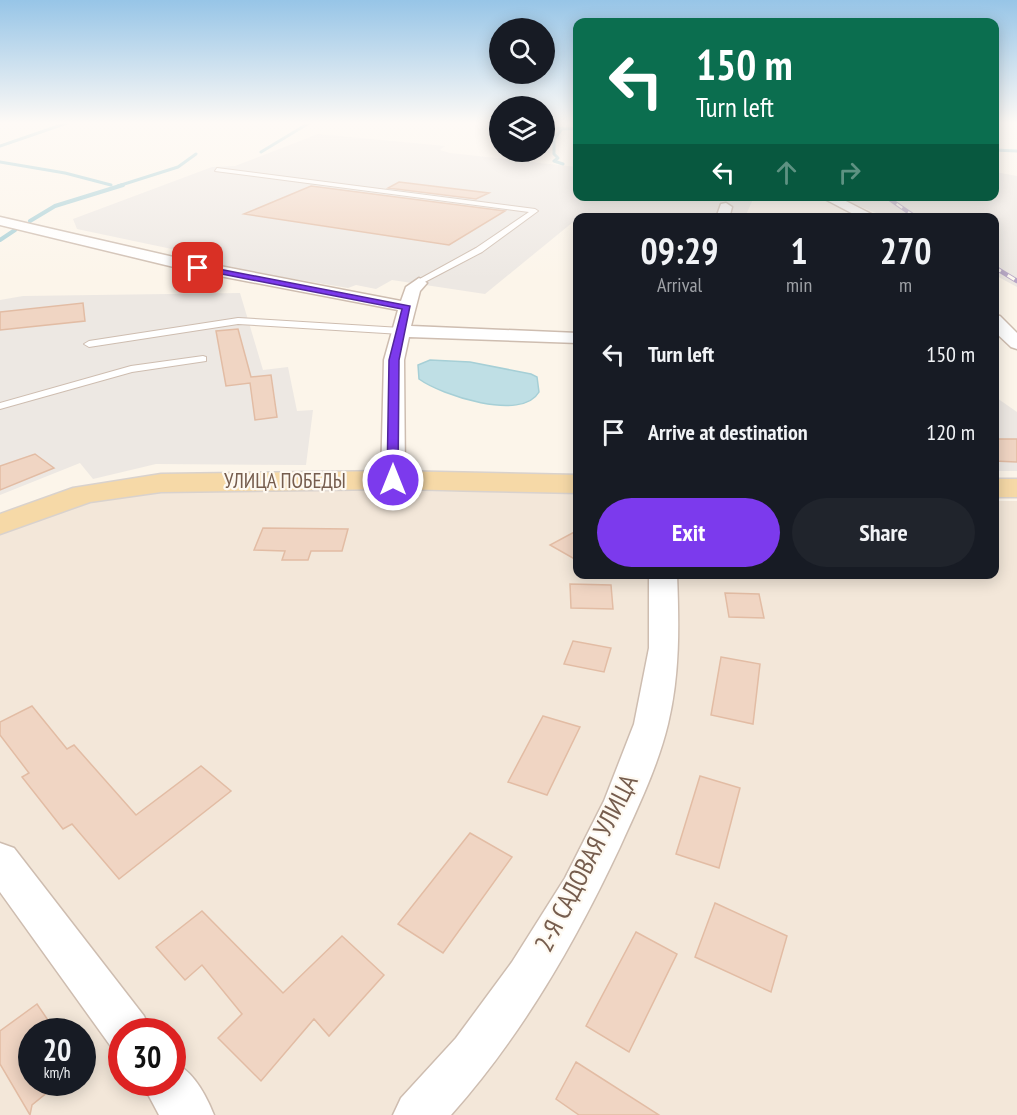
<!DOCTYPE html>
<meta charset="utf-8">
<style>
body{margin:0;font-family:"PT Sans Narrow",sans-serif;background:#20242c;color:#f1f3f6;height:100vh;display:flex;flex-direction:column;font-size:22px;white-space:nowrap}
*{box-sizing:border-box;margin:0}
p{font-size:20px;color:#9ea1a6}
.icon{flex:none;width:33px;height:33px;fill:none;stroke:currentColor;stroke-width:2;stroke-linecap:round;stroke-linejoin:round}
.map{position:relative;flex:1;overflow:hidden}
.panel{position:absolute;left:573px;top:213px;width:426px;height:366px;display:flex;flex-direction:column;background:#171b24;border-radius:12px;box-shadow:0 3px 15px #0003}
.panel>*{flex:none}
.guide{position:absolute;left:573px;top:18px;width:426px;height:183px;border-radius:12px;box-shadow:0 3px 15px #0003;background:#0b6e4f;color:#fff;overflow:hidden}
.tools{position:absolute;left:489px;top:18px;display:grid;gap:12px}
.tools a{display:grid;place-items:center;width:66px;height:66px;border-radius:50%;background:#171b24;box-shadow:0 3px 15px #0003;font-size:30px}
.speed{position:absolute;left:18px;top:1018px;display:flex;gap:12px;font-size:30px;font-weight:700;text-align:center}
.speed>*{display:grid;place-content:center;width:78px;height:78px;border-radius:50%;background:#171b24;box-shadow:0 3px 15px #0003;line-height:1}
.speed small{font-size:15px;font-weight:400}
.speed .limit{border:9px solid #d22;background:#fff;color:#111}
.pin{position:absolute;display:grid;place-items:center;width:51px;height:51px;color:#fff;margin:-26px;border-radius:12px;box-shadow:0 3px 9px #0006}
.me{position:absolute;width:66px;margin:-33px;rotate:0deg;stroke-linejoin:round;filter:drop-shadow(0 0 4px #0008)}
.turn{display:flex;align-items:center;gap:21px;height:126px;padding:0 24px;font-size:27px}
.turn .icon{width:78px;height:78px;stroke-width:2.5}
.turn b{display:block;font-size:42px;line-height:51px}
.lanes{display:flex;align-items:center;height:57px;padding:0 24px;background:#0003;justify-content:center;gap:30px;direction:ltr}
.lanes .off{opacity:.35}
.eta{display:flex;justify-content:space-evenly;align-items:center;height:102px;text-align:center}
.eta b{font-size:36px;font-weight:700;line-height:42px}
.button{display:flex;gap:12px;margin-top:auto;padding:12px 24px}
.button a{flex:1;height:69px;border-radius:36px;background:#7c3aed;color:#fff;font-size:24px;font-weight:700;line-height:69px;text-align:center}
.button a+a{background:#20242c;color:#f1f3f6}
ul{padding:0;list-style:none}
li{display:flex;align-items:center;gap:18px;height:78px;padding:0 24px}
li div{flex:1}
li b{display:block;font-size:22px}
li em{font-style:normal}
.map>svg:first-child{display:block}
</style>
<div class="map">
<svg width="1017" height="1115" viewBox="0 0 1017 1115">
<rect width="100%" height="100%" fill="#fcf5ea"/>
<!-- residential -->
<path fill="#f3e7d9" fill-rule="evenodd" d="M208,489l369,4 1,81h416l1,-73h22v614h-1017v-584l80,-28 83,-12zM32,1032h50v51h-50zM122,1032h50v51h-50z"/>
<!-- industrial -->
<path fill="#ede8e3" d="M318,134l127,12 -5,4 10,3 127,14 1,29 176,1 -9,20 -167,1 -93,76 -93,-14 -16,9 -20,-4 -8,3 -150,-25 -12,-11 -109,-23 -4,-10 139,-52 23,-1z
M995,172l22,4v111l-22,-12 -1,-57 -108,-1 -46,-19 -11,-1 165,-1z
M240,293l23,77 25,-3 9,44 16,-1 -7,55 -150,-1 -63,15 -13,-16 -80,32v-195l23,-4z
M994,396l23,16v59h-22z"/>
<!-- water -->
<path fill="#bfdfe5" stroke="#a6cfd6" stroke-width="1.5" d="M430,360l40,2 61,12 6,3 2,15c-17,30 -98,3 -120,-13l-1,-14z"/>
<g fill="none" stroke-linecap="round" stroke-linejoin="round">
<!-- stream-far1 -->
<path stroke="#a6cfd6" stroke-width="3" d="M544,128l34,1
M559,129l2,1 -7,9v15l4,4 -4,3 9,3
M0,146l67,-23
M994,150l23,1
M261,152l48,-29
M0,162l65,11 46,12
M118,186l60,-19 18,-13"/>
<!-- stream -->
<path stroke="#a6cfd6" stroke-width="4" d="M30,221l25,-15 68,-21
M0,240l15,-10"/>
</g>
<!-- building -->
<path fill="#f0d5c3" stroke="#e2bca4" stroke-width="1.5" d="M399,182l90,11 -13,6 -88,-11z
M311,186l194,25 -56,34 -205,-31z
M83,303l2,18 -85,9v-18z
M238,329l13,48 20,-2 6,42 -22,3 -5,-37 -24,3 -10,-55z
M994,439h23v23l-23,-1z
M35,454l19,14 -54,22v-24z
M263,528l85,1 -6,22h-31l-3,9h-26l3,-9 -31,-1z
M578,530v31l-28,-16z
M570,584l41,1 2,24 -42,-1z
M725,593l34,1 5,24 -35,-1z
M573,641l38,7 -7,24 -40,-8z
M721,657l39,7 -7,60 -42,-9z
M32,706l35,43 7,-4 62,70 65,-49 30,25 -112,88 -47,-55 -9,5 -41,-52 7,-4 -29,-38v-13z
M543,716l37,11 -33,68 -39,-13z
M700,776l40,12 -21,80 -43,-14z
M470,833l42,24 -69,96 -45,-29z
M715,903l72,33 -16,56 -76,-35z
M202,911l81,82 59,-57 42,39 -55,61 -15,-17 -53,62 -43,-43 24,-24 -40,-49 -17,15 -29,-33z
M636,932l41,22 -48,98 -43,-26z
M37,1004l19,28h-24v51h27l-27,22 -2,10 -30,-51v-33z
M576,1062l83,53h-80l-23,-16z"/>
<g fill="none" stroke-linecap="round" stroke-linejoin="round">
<defs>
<path id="lane" d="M217,168l318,41 3,2 -56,41 -63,33h-3v-4l60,-33 53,-36 -314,-41z
M238,318l163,10 4,3 -4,3 -163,-10 -149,23 -5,-3 5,-3z
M203,356l3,1v4l-74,11 -132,37v-6l131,-37z"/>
<path id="street" d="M819,196h17l43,22h-18z
M726,203l6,4 -3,11h-13l5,-14z
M0,217l178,41 223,43 5,-14 13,-9 8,5 -7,8 -9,35 167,7v10l-169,-6 -5,23 1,120 -4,5h-16l-4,-5 3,-120 14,-50 -220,-42 -178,-43z
M994,315l6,1 17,17v16l-6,-2 -17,-16z
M649,574h28c2,51 3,100 -9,150 -10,42 -30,83 -48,123 -45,96 -98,188 -169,268h-58l8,-17 55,-60 56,-76 53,-84 39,-77 30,-77 15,-76z
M0,843l14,5 130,168 7,16h-29v20l-10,-4 -112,-156z
M172,1062c21,8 34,33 42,53h-55l-17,-32h30z"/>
<path id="primary" d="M393,471l185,4v18l-185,-4 -232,3 -71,10 -90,32v-20l73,-26 88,-14z
M994,479h23v18h-23z"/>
</defs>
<!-- lane casing -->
<use href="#lane" stroke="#cebdb0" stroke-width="2"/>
<!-- street casing -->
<use href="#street" stroke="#cebdb0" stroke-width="3"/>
<!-- primary casing -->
<use href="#primary" stroke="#d9d2cd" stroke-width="3"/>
<!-- lane -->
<use href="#lane" fill="#fff" fill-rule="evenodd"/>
<!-- street -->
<use href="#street" fill="#fff" fill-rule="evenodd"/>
<!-- primary -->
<use href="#primary" fill="#f6d9a7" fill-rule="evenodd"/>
<defs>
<path id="rail-far1" d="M885,196l32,22"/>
<path id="rail" d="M994,267l23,14"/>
</defs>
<!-- rail-far1 casing -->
<use href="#rail-far1" stroke="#b8a8c6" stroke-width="4"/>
<!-- rail casing -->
<use href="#rail" stroke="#b8a8c6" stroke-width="4.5"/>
<!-- rail-far1 -->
<use href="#rail-far1" stroke="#fef9f1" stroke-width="2" stroke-dasharray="7" stroke-linecap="butt"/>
<!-- rail -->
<use href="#rail" stroke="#fef9f1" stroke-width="3" stroke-dasharray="8" stroke-linecap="butt"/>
</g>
<!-- sky -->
<linearGradient id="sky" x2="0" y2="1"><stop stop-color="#97c5e7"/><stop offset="0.44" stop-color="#fefaf6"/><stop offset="1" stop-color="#fefaf6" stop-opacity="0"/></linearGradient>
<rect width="1017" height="279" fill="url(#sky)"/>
<!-- route -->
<path fill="#7c3aed" stroke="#51269a" stroke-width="1.5" d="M198,265l212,41 -11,54 -1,123 -11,-3 2,-120 13,-51 -206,-40z"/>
<g text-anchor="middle" stroke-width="4.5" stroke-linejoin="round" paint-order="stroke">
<!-- street labels -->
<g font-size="21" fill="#765d4e" stroke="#fef9f1">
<text x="285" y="488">УЛИЦА ПОБЕДЫ</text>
</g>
<!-- near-street labels -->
<g font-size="26" fill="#765d4e" stroke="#fef9f1">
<text transform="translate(586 863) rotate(-63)" y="9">2-Я САДОВАЯ УЛИЦА</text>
</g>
</g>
</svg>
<div class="tools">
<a><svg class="icon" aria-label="search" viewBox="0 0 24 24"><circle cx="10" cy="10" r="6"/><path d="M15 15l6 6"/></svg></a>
<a><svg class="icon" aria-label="layers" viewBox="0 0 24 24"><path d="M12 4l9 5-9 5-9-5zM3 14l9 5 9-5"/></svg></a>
</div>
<div class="speed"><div>20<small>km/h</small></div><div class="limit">30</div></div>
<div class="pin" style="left:198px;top:268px;background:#d93025"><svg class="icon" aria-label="arrive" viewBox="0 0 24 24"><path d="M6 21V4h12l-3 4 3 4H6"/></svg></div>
<svg class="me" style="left:393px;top:480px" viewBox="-20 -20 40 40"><circle r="17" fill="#7c3aed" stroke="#fff" stroke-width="3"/><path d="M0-11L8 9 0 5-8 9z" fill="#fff"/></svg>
<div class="guide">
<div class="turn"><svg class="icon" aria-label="left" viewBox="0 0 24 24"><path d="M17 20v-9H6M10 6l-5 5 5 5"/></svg><div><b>150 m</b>Turn left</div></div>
<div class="lanes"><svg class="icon" aria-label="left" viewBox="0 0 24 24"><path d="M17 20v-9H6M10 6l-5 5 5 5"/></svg><svg class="icon off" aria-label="ahead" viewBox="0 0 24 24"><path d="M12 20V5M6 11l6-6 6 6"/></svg><svg class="icon off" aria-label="right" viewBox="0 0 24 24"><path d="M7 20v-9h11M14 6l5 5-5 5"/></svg></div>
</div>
<section class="panel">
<div class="eta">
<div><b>09:29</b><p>Arrival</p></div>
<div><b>1</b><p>min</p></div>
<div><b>270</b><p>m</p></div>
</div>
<ul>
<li><svg class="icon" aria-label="left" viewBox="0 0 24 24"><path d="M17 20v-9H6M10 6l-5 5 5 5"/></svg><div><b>Turn left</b></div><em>150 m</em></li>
<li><svg class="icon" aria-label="arrive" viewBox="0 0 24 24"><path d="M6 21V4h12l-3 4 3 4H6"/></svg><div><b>Arrive at destination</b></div><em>120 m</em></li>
</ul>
<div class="button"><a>Exit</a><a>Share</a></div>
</section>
</div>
